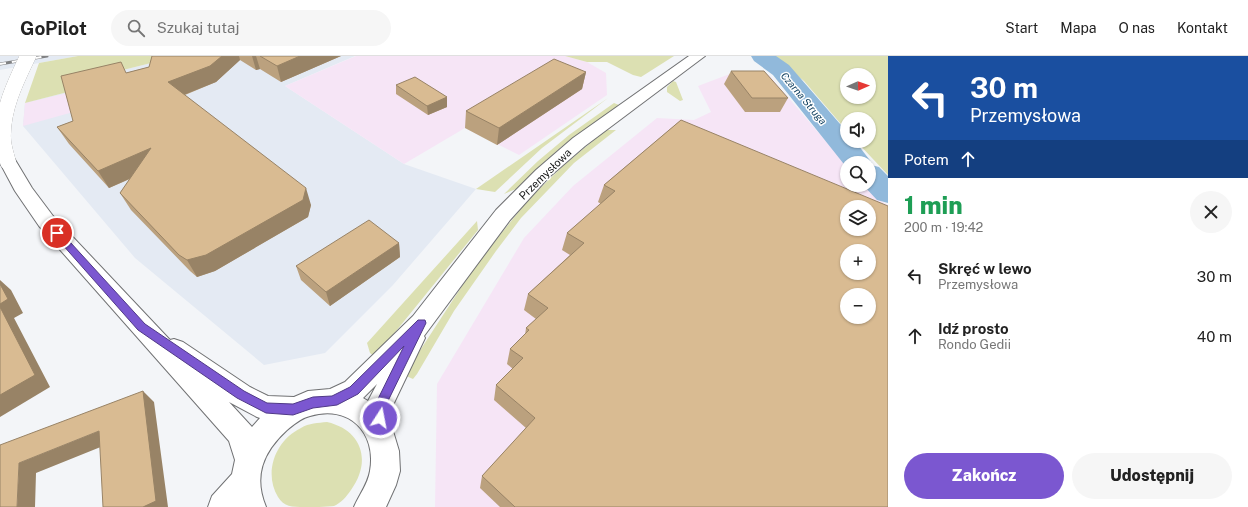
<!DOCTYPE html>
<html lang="pl">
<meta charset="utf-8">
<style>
body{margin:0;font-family:"Public Sans",sans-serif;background:#f6f6f6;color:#222;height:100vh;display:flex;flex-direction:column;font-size:15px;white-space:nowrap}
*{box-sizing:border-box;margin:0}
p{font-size:13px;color:#767676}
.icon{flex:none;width:22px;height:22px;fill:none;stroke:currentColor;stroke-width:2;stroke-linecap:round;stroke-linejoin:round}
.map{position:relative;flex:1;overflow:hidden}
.details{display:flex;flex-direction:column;background:#fff;width:360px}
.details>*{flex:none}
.hud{background:#1a4fa0;color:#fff;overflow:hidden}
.needle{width:26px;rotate:88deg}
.tools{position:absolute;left:840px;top:12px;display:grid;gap:8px}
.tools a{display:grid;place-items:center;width:36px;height:36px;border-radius:50%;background:#fff;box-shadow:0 1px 3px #0004;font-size:20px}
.pin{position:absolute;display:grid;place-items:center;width:34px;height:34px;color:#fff;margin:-17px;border:2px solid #fff;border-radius:50%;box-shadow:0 1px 4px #0007}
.me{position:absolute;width:44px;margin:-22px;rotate:11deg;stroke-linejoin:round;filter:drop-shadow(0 0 3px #0008)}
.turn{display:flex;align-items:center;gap:14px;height:84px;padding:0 16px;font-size:18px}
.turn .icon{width:52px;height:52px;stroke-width:2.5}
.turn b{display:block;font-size:28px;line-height:34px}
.then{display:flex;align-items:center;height:38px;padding:0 16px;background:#0003;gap:8px;font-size:15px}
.round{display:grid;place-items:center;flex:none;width:42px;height:42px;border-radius:21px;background:#f6f6f6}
.head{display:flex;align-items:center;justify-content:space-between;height:68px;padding:0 16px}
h1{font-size:24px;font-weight:800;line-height:30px;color:#1e9e55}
.primary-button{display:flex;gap:8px;margin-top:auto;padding:8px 16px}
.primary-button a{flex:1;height:46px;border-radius:24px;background:#7b57d0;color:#fff;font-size:16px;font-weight:800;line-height:46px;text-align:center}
.primary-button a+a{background:#f6f6f6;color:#222}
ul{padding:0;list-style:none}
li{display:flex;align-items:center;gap:12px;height:60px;padding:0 16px}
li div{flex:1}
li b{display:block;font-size:15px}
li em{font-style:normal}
header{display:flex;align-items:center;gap:24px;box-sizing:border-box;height:56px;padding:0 20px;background:#fff;border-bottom:1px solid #e0e0e0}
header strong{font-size:19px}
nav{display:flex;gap:22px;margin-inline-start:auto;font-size:14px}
.search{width:280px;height:36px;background:#f6f6f6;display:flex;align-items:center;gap:10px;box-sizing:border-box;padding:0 14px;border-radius:22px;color:#767676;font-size:15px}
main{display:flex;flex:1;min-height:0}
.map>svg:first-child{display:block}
</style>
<header>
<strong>GoPilot</strong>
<div class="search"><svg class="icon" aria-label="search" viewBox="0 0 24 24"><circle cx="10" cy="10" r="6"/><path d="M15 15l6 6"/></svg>Szukaj tutaj</div>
<nav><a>Start</a><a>Mapa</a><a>O nas</a><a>Kontakt</a></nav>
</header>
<main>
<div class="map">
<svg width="888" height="451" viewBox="0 0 888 451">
<rect width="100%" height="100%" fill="#f3f5f8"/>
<!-- built -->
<path fill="#e4eaf3" d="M0,0h78l-78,14z
M179,0h176l-70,30 119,78 72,25 -83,96 -68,68 -61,12 -129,-107 -112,-132 2,-23 100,-26 -2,-7z"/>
<!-- industrial -->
<path fill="#f6e5f6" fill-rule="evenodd" d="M356,0h209l22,6 19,11 1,22 -88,60 -54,-27 -61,36 -119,-78z
M735,16h19l15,3 78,91v19h16l18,16 7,4v302h-453l2,-123 87,-146 49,-52 84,-68 37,2 17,-8 -13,-26zM847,151h22v22h-22zM847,195h22v22h-22zM847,239h22v22h-22z
M131,22l7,16 -115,32 2,-23z"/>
<!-- green -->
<path fill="#dce0b2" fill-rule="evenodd" d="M78,0h101l-56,14 3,7 -101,26 14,-40z
M565,0h109l-33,21 -8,-2 -26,-13h-20z
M773,0h115v119l-32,-34h13v-22h-22v12l-43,-50zM847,19h22v22h-22z
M673,25l3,1 7,18 -3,1 -13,-9v-5z
M608,42l-66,50 -47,44 -19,-3z
M614,47l5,2 -58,42 -45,42 -12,5 34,-33 31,-26z
M606,74h10l-42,33 -53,55 -25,33 -42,60 -37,63 -4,5 -9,-4 71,-109 53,-66 36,-35z
M477,165l1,9 -103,127 -5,-4 -3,-10z
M327,366c35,8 45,39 24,68 -4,6 -10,13 -17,16 -6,1 -23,1 -30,1 -12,0 -20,0 -26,-10 -15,-25 -2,-57 23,-69 8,-5 17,-5 26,-6z"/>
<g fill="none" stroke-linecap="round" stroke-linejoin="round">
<!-- river -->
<path fill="#91b9db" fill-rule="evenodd" d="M751,0h25l13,9 58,67v9h8l17,22 -1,2 8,2 9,9v27l-11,-3 -14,-15h6v-22h-22v5l-74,-93 -19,-14z"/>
<defs>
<path id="minor" d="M689,0h16l-120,90 -37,32 -38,42 -86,116 1,2 -32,67v26l6,20 1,20 -4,14 -10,22h-32c5,-12 14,-23 16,-36 7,-39 -22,-67 -60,-55 -9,2 -17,9 -23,14 -24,22 -34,46 -21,77h-58l4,-11 20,-22 3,-14 -6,-19 -190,-215 -24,-35 -15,-28 2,-5 6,-1 6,1 18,30 21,28 117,124 4,-1 9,3 67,45 18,9 26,1 14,-6 22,-2 15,-7 68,-66 83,-106 40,-40 37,-32zM377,328l-9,17 -5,-3zM229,346l28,15 3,1 -8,9z"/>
</defs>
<!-- minor casing -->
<use href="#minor" stroke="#707173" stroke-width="2"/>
<!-- minor -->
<use href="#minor" fill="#fff" fill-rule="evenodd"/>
<defs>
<path id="rail" d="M0,8l47,-8"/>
</defs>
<!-- rail casing -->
<use href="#rail" stroke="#808183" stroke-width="3"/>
<!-- rail -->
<use href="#rail" stroke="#fff" stroke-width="2" stroke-dasharray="6" stroke-linecap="butt"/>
<defs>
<path id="minor-bridge" d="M8,106c-2,-8 -5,-16 -5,-24 -1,-29 13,-57 25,-82"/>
</defs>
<!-- minor-bridge casing -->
<use href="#minor-bridge" stroke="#707173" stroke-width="16" stroke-linecap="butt"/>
<!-- minor-bridge -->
<use href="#minor-bridge" stroke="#fff" stroke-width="16"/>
</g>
<!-- wall -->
<path fill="#bba17e" d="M152,0h189l-60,26 -21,-13 -4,1 -16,-10 -24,22 -31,13 126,110 -3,12 -93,54 -18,6 -7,-6 -59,-61 -11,-17 10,-14 -21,9 -40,-44 -12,-17 16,-6 53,-48 23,-6z
M731,15l57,27 -8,14h-35l-21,-28z
M586,16l-4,17 -85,56 -32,-17 1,-17z
M396,29l51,12v10l-19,8 -32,-21z
M681,64l207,387h-388l-20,-19 2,-12 44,-48 -32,-28 2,-15 17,-16 -6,-5 3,-15 15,-14 1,-7 10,-9 -12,-9 4,-16 42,-39 -8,-5 5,-17 34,-29 -3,-2 6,-17z
M399,187l1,14 -70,49 -29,-26 -5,-14z"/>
<!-- shaded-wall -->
<path fill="#988366" d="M222,0h17l1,4 -24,22 -40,16 -8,-16z
M252,0h4l4,13 -4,1z
M300,0h41l-60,26 -4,-16z
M586,16l-4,17 -85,56 2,-17z
M447,41v10l-19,8 -1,-9z
M151,92l9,17 -51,23 -11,-17z
M306,132l5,17 -3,12 -93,54 -18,6 -10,-17z
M399,187l1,14 -70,49 -4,-14z
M0,224l11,10 12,23 -9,5 36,69 -50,30z
M143,335l11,11 14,105h-25z
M99,375l14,11 -77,31 -1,34h-18l2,-44z"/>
<!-- building -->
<path fill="#d9bb92" stroke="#988366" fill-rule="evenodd" d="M152,0h70l-12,10 -42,16 138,106 -3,12 -97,55 -19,5 -8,-5 -59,-62 31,-45 -53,23 -41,-44 16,-6 -12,-45 60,-14 5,11 23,-6z
M260,0h40l-23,10z
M554,3l32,13 -87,56 -33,-17z
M731,15h33l24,27h-36z
M415,21l32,20 -20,9 -31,-21z
M681,64l207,86v301h-373l-33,-31 53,-58 -39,-33 27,-27 -13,-9 19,-19 -3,-2 22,-20 -20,-14 56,-51 -17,-10 48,-42 -11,-6zM847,151h22v22h-22zM847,195h22v22h-22zM847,239h22v22h-22z
M369,164l30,23 -73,49 -30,-26z
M0,228l8,15 -8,5z
M0,251l35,68 -35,20z
M143,335l13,110 -13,6h-40l-4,-76 -80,32 -2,44h-17v-62z"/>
<!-- route -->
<path fill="#7b57d0" stroke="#503987" d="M57,174l3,1 85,93 99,67 23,12 26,1 20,-7 19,-1 18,-9 68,-67h7l1,3 -40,82 -2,17 -4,1 -4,-1 -2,-4 1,-13 29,-59 -46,48 -21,11 -24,3 -20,7 -27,-2 -29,-15 -99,-68 -84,-95 -2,-2 2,-2z"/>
<g text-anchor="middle" stroke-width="3" stroke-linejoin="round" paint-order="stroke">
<!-- far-water labels -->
<g font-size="10" font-style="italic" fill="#0d3d5e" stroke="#fff">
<text transform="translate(804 42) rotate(50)" y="4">Czarna Struga</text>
</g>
<!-- street labels -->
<g font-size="11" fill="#161717" stroke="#fff">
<text transform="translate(545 118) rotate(-44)" y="4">Przemysłowa</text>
</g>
</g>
</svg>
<div class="tools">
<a><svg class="needle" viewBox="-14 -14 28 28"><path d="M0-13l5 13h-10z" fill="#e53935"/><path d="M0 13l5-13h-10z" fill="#767676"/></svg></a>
<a><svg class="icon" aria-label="sound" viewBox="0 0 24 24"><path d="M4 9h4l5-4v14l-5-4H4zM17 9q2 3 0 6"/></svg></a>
<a><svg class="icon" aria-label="search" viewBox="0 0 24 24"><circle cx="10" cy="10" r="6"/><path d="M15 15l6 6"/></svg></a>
<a><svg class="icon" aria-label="layers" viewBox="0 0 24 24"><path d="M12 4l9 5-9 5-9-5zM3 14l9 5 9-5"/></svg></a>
<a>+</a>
<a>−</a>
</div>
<div class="pin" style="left:57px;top:177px;background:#d93025"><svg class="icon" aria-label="arrive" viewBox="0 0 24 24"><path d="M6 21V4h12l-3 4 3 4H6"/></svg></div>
<svg class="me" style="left:380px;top:362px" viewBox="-20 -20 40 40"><circle r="17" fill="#7b57d0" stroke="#fff" stroke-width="3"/><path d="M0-11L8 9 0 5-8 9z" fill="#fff"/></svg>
</div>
<section class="details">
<div class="hud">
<div class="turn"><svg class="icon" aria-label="left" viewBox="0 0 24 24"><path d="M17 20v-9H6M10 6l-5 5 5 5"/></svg><div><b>30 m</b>Przemysłowa</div></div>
<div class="then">Potem<svg class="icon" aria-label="ahead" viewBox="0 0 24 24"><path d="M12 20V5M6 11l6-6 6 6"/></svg></div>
</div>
<div class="head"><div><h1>1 min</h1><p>200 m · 19:42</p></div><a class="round"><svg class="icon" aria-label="close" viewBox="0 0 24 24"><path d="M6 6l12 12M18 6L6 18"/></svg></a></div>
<ul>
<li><svg class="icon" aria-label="left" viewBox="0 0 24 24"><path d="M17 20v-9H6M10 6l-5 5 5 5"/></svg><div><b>Skręć w lewo</b><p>Przemysłowa</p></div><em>30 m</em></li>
<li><svg class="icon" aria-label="ahead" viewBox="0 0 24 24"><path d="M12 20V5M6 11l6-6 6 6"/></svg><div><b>Idź prosto</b><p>Rondo Gedii</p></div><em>40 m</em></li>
</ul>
<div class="primary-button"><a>Zakończ</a><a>Udostępnij</a></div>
</section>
</main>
